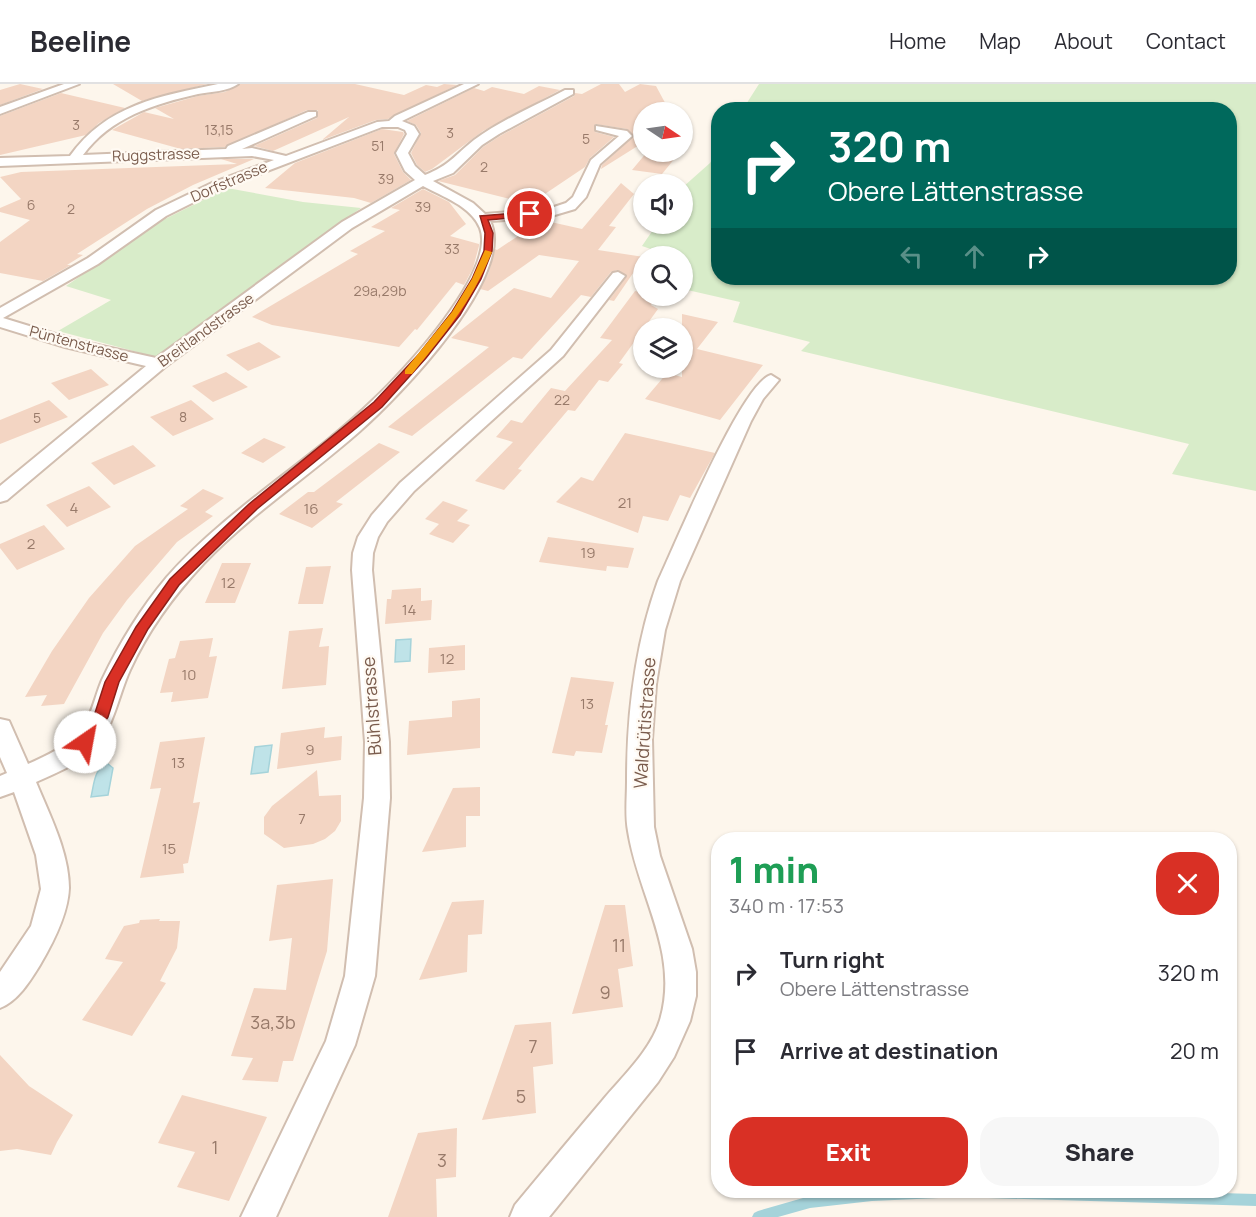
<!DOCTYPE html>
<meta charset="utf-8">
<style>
body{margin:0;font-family:Manrope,sans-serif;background:#f7f7f7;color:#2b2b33;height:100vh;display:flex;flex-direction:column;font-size:22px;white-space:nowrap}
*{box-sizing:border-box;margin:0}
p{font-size:20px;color:#7c7c81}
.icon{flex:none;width:33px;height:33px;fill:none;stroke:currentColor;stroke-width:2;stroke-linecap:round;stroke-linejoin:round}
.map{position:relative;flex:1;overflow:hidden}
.details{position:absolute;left:711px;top:748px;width:526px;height:366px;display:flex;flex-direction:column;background:#fff;border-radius:24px;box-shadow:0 2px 4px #0004}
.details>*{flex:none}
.hud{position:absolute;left:711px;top:18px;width:526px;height:183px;border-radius:24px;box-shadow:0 2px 4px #0004;background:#00695c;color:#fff;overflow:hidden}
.needle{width:39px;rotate:103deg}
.controls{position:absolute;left:633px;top:18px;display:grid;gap:12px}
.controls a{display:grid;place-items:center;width:60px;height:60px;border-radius:50%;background:#fff;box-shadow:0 2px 4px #0004;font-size:30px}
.pin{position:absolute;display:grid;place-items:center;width:51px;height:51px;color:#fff;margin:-26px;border:3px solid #fff;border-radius:50%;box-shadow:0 2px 6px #0007}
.me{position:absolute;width:66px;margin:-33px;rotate:33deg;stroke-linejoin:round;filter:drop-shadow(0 0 4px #0008)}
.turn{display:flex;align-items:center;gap:21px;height:126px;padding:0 18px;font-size:27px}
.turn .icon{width:78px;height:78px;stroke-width:2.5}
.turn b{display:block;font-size:42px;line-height:51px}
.lanes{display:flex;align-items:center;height:57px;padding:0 18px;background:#0003;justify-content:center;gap:30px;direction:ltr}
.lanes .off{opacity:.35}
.round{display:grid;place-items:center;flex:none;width:63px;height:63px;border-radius:24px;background:#f7f7f7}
.headline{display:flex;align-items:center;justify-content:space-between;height:102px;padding:0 18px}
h1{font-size:36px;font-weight:800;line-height:45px;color:#1e9e55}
.primary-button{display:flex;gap:12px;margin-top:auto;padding:12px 18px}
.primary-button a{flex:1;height:69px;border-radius:24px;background:#d93025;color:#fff;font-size:24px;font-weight:800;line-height:69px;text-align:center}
.primary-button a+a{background:#f7f7f7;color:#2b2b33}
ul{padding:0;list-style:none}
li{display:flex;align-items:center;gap:18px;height:78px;padding:0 18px}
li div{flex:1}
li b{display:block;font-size:22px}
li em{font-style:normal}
header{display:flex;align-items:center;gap:36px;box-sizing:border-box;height:84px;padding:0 30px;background:#fff;border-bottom:2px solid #e1e1e2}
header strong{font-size:28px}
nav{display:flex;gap:33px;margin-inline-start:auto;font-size:21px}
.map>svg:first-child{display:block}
</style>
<header>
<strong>Beeline</strong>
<nav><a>Home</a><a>Map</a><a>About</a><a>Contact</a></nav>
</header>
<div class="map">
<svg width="1256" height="1133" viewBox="0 0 1256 1133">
<rect width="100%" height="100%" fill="#fdf6ec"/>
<!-- green -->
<path fill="#d8ecc9" d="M759,0h497v407l-84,-17 17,-30 -388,-93 9,-9 -77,-20 7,-20 -57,-13 -1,-33h-18l1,-2 -23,-8 15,-22h25l1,-37 27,-24 8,-14v129h512v-168l-487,-1z
M227,104l76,14 58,6 -205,149 -98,-26 53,-31 -45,-14 93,-64z"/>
<!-- water -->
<path fill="#bfe3e8" stroke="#a5d3da" stroke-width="1.5" d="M411,555l-1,22 -15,1 1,-22z
M272,661l-4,27 -17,2 4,-27z
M108,680l5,4 -5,27 -17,2c3,-12 3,-30 17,-33z"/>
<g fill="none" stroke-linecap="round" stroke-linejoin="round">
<!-- stream -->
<path fill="#a5d3da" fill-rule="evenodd" d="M857,1107h87l1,1 -2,4 -4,2 -67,3 -62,7 -32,9h-26l2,-4 4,-2 52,-15z
M983,1107h162l111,3v12l-268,-8 -4,-2z"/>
</g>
<!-- building -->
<path fill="#f3d5c3" d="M20,0l23,5 -43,16v-15z
M113,0h94l-65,17z
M240,0h115l49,11 22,-10 11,2 7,-3 13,1 -69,34 -12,1 -54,20 27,-23 -76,34 -19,-5 63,-28 1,-8h-11l-82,37 -44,2 -69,-19 32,-18 30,7 -19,-11 43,-12 27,-4z
M601,0h18l6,8 15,-8 16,2 14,26h-26v30l-43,27 1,-4 32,-29 -7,-7 -32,-5v8l19,5 -24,21 -5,9 -55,37 -92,-23 17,-6 28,-28 17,-11 74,-40 1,-3 7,1z
M539,2l21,4 -77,41 -51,38 -7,3 -8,-7 -6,-12 10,-20 -5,-8 -9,-4 67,-33 10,3 8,-4 32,7z
M61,9l64,15 -26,15 -13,12 -86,20v-39z
M382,45l21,3 1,2 -10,20 9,18 8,8 -40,23 -17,-5 -89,-10 30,-25z
M647,68h33l-18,22 -30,-4z
M221,75h33l-61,26 -46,24 -70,45 6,1 -16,10h4l-28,16 -43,-8v-31l30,-22 -30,-8v-4l21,-9 -21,-22 21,-5 216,-8z
M621,99l13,11 -25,32 7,1 -18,23 46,7 -30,44 -5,-1 18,-24 -9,-6 -7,2 -20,25 -10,-2 -59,64 -9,-2 -101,79 -24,-9 101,-80 -38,-9 63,-50 37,10 28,-37 -40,-6 -51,36 -8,-2 9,-17 6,-23 2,1 45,-30 40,9z
M423,105l26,13 17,22 -16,12 29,8v2l-6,22 -9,17 -8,-3 -39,48 -2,-1 -16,18 -127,-22 -20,-8 106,-63 -8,-3 35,-20 -14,-4 29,-17 -9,-2z
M635,207l9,2v3h14l-7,9 7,4 -39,54 4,1 -15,18 -9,-2 -24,31 -7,-1 -50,59 4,1 -18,20 -29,-9 38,-39 -17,-5 15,-17 11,3 29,-35 14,3 47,-51 -12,-2z
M682,230l36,8 -21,27 66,16 -43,55 -75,-21 22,-26 15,4z
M259,258l22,15 -33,14 -22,-16z
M91,285l18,16 -40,15 -18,-17z
M226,288l22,15 -35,15 -21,-16z
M49,316l19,17 -68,27v-24z
M191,316l23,19 -41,17 -23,-19z
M625,349l90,20 -25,45 -10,-3 -12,26 -25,-5 -5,17 -82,-31 25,-25 12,4z
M264,354l22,9 -23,16 -22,-10z
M379,359l21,9 -64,50 7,2 -31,24 -33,-14 29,-22h6z
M133,361l23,21 -42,19 -23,-22z
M89,402l22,21 -44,20 -21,-22z
M203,405l21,9 -19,14 8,4 -36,26 -50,58 -24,33 -39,71 -23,2 6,-11 -22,2 27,-46 37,-53 46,-52 53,-37 -8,-3z
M443,417l25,9 -11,11 13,4 -17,18 -24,-9 10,-10 -14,-5z
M44,441l21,24 -48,21 -17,-22v-4z
M548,453l86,11 -6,20 -21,-2 -1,5 -67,-9z
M222,479h29l-16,40h-30z
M331,482l-8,38h-25l8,-37z
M421,504v13l11,-1 -1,20 -46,4 2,-25h4l1,-9z
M323,544l-4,19 10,-1 -3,39 -44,4 7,-58z
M213,554l-4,19 8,-1 -9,42 -37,4 2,-10 -13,1 9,-34 6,-1 5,-17z
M465,561v25l-37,3 1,-25z
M571,593l43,5 -9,43h3l-6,28 -26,-2 -2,5 -22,-3z
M480,614v50l-73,7 2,-34 43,-4v-16z
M325,643l-1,11 18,-2 -1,24 -64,9 4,-36z
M205,653l-12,66 7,-1 -12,61 -5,1 1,9 -44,5 21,-90 -11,1 10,-47z
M317,686l2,26 22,-1v26l-6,10 -10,8 -12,5 -29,4 -20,-14v-17l8,-11z
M480,703v29h-14v31l-44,5 31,-64z
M333,795l-6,72 -34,110h-10l-5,21 -36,-2 11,-22 -22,-2 23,-68 32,2 6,-52 -23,3 8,-56z
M484,816l-2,34 -14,1 -1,37 -48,8 33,-78z
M605,821h20l8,61 -15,3 5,38 -51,7z
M160,835l-1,2h21l-3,27 -17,33 6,2 -34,53 -50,-16 41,-58 -18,-3 19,-33 15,-3 1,-3z
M551,938l2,42 -20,3 3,46 -54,7 33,-95z
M0,971l29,31 44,29 -16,27 -6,13 -34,-6 -17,2z
M182,1011l85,22 -38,84 -52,-14 18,-35 -37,-9z
M457,1044l-1,49 -20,2 1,38h-49l30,-84z"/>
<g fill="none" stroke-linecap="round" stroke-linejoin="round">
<defs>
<path id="minor" d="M64,0h15l-79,30v-7z
M218,0h20c-9,7 -28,8 -40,10 -44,10 -87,23 -115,61l143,-6 2,-3 80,-34h8v4l-74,33 10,-1 34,8 91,-34 12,-1 6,-5 69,-32h14l-76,37 12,5 5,8 -11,19 7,13 10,9c25,-10 29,-19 49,-35 27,-20 61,-34 91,-50h8v4l-74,40 -17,11 -29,28 -20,8 40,22 12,11 63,-5 18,-6 7,-6 18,-37 28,-24 -23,-6v-4l31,5 5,5 -32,28 -14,33 -11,12 -27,8 -58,4c27,54 -91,176 -130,210 -51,45 -109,83 -156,132 -30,32 -56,67 -74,107 -12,26 -16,58 -36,78 -15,16 -38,25 -58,34 13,32 33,70 33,106 -1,26 -16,55 -29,77 -10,16 -22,36 -40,43v-36l31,-46 10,-37 -5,-34 -22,-63 -14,5v-21l7,-3 -7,-16v-38l9,2 19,43c18,-8 40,-18 53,-34 11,-14 14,-34 21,-50 17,-36 39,-72 65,-103 60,-68 141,-114 206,-177 30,-28 124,-129 107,-172 -9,-22 -37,-31 -57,-42l-71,42 -187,139 -158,133 -7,2v-16l146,-120 -81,-19 -65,-20v-19l88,-50 68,-48 56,-27 62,-23 -22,-4 -252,10v-8l70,-2c36,-51 90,-60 148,-72zM382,43h16l7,3 2,4 -11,19 9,18 10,9 -73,42 -186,136 -81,-18 -72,-22 95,-54 68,-48 54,-27z
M618,188l7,4 -62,80 -149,135 -27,31 -9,15 -5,16 -1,17 17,172 1,56 -15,178 -20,69 -79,172h-35l85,-176 19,-65 19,-178 1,-56 -13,-172 1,-17 5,-16 14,-22 28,-32 151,-133 62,-77z
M771,291l8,5 -16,19 -12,22 -71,160 -15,49 -9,54 -4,55 2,88 6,29 32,93 4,23v24l-6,25 -16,36 -16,25 -109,135h-39l5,-12c29,-35 58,-70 87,-104 20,-24 49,-51 58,-81 20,-67 -22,-124 -32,-189 -3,-16 -1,-33 -1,-50 0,-68 8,-136 31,-200 16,-34 84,-199 113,-206z"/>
</defs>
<!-- minor casing -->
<use href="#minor" stroke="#d1beb0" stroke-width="4"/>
<!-- minor -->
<use href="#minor" fill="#fff" fill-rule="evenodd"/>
</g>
<!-- route -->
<path fill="#d93025" stroke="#8d1f18" stroke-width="1.5" d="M530,128l2,1v3l-44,4 5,13 -1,18 -11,28 -21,36 -34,43 -44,49 -125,102 -78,76 -31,44 -29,53 -11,35 -18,29h-10l-2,-4 16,-26 11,-34 31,-55 34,-48 79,-75 125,-102 45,-48 33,-42 20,-33 12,-28 1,-18 -5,-17z"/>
<!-- slow -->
<path fill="#f59e0b" d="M485,166l7,2c-21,51 -46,80 -80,122h-7v-4l47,-58 20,-33z"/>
<g text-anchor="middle" stroke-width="4.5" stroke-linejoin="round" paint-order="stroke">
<!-- far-number labels -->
<g font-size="14" fill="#987a6a">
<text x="76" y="46">3</text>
<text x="219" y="51">13,15</text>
<text x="450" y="54">3</text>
<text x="586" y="60">5</text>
<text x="378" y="67">51</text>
<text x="484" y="88">2</text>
<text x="386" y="100">39</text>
<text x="31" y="126">6</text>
<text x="423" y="128">39</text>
<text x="71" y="130">2</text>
<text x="452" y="170">33</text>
<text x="380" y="212">29a,29b</text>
<text x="562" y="321">22</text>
<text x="183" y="338">8</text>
<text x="37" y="339">5</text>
</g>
<!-- far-street labels -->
<g font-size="15" fill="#7a5c4d" stroke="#fffaf3">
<text transform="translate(156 71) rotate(-2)" y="5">Ruggstrasse</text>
<text transform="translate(229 98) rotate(-23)" y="5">Dorfstrasse</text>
<text transform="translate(206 246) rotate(-36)" y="5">Breitlandstrasse</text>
<text transform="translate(79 260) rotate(15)" y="5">Püntenstrasse</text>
</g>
<!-- number labels -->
<g font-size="15" fill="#987a6a">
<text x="625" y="424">21</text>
<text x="74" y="429">4</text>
<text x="311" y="430">16</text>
<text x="31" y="465">2</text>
<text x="588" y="474">19</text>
<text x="228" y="504">12</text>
<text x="409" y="531">14</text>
<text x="447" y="580">12</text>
<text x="189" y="596">10</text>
<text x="587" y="625">13</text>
<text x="310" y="671">9</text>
<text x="178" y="684">13</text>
<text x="302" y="740">7</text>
<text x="169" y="770">15</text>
</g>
<!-- street labels -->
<g font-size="18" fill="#7a5c4d" stroke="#fffaf3">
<text transform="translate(372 622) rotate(-94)" y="6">Bühlstrasse</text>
<text transform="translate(645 639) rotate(-86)" y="6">Waldrütistrasse</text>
</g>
<!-- near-number labels -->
<g font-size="18" fill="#987a6a">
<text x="619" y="868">11</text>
<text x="605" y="915">9</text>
<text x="273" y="945">3a,3b</text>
<text x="533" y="969">7</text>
<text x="521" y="1019">5</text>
<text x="215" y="1070">1</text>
<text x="442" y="1083">3</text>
</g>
</g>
</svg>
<div class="controls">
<a><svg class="needle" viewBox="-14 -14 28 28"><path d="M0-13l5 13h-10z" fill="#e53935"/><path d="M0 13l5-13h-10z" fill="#7c7c81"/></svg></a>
<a><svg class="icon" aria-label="sound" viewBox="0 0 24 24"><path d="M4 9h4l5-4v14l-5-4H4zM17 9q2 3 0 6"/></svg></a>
<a><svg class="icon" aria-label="search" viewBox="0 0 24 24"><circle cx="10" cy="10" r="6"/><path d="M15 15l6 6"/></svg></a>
<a><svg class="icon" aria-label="layers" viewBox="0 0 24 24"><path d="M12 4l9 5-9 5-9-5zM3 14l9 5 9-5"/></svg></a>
</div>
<div class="pin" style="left:530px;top:130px;background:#d93025"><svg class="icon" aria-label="arrive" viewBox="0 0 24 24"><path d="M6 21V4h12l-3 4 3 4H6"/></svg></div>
<svg class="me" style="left:85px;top:658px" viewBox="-20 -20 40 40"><circle r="19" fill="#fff"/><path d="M0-13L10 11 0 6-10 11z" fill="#d93025"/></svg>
<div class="hud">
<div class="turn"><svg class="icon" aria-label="right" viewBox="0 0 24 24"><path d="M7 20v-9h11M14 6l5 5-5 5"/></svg><div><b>320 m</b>Obere Lättenstrasse</div></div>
<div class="lanes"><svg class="icon off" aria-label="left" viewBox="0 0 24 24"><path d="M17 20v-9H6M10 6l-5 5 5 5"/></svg><svg class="icon off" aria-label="ahead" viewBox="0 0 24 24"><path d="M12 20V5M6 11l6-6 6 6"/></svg><svg class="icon" aria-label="right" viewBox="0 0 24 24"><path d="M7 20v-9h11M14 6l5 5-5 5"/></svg></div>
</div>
<section class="details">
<div class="headline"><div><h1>1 min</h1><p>340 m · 17:53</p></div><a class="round" style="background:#d93025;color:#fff"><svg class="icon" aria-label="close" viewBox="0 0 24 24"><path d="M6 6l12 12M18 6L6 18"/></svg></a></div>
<ul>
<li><svg class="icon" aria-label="right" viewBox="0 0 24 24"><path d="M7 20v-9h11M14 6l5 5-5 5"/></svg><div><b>Turn right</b><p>Obere Lättenstrasse</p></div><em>320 m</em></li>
<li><svg class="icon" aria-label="arrive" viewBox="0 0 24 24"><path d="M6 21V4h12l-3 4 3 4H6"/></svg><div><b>Arrive at destination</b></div><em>20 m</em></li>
</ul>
<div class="primary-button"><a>Exit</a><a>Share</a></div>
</section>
</div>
